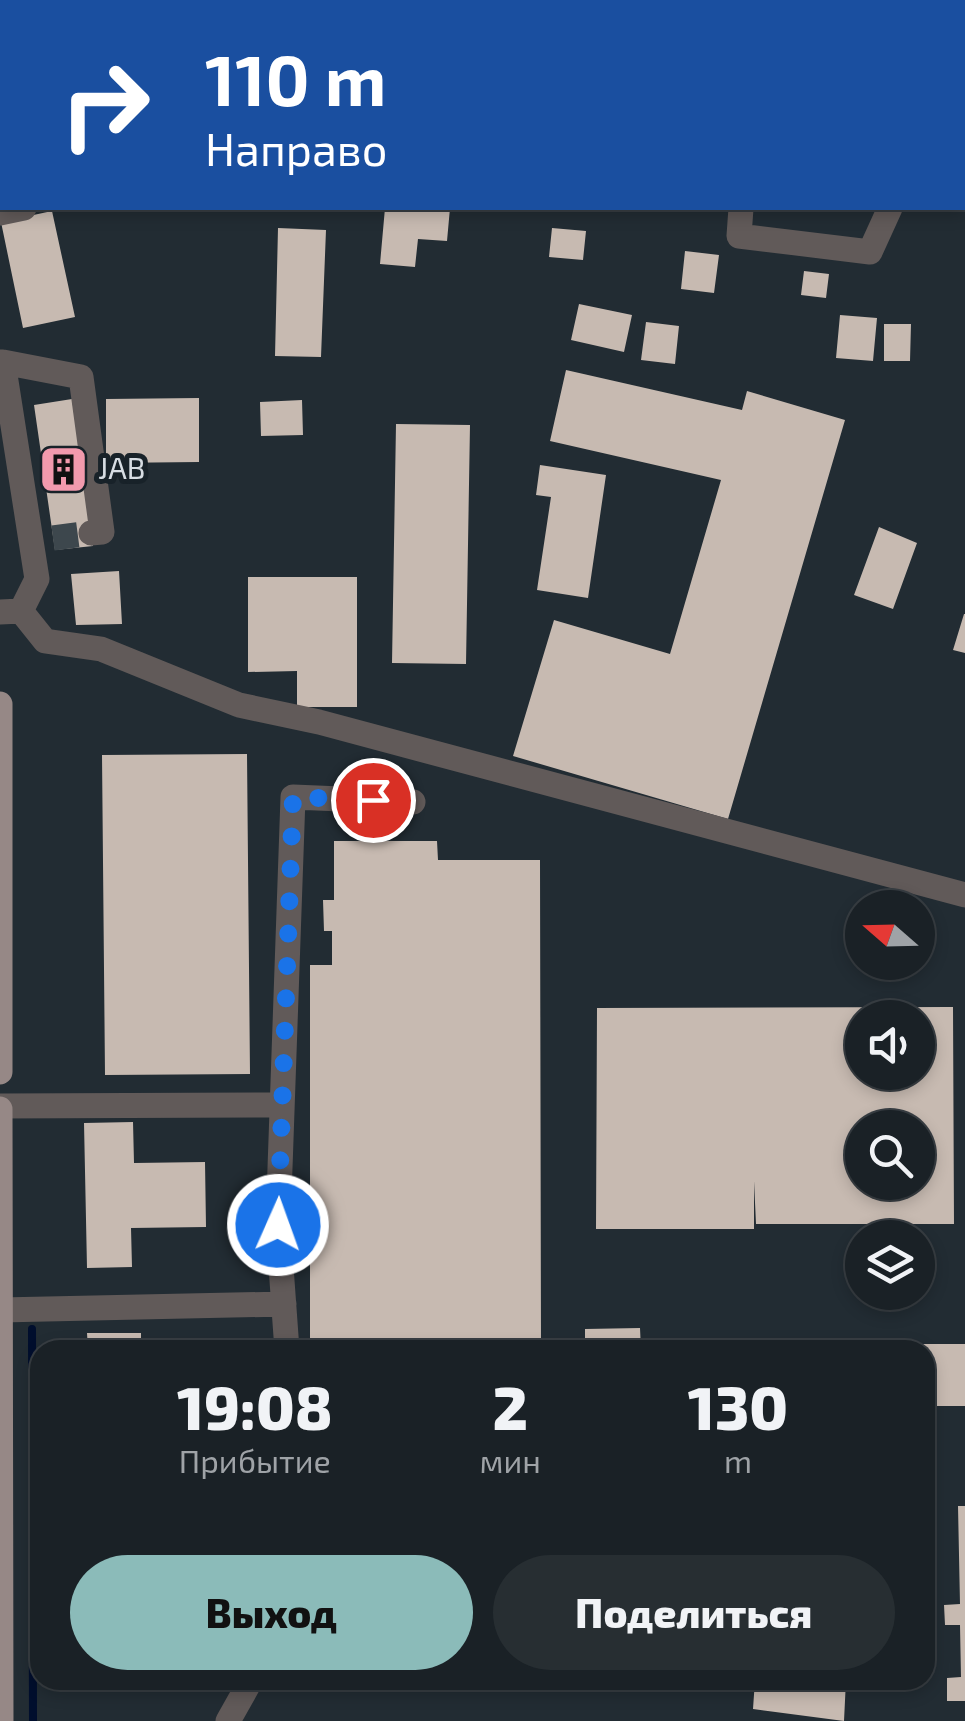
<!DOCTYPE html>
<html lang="ru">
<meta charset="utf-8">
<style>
body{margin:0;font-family:"Exo 2",sans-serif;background:#272e32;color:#f1f3f6;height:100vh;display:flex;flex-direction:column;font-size:38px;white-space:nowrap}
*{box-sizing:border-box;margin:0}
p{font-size:32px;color:#9fa3a7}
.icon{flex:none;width:55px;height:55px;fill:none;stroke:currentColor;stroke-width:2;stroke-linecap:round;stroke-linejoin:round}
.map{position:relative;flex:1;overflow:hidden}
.drawer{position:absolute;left:30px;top:1340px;width:905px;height:350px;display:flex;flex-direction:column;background:#1a2126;border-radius:30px;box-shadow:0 5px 15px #0003,0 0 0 2px #383e43}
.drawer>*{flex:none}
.guide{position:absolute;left:0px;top:0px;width:965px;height:210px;box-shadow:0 5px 15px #0003,0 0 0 2px #383e43;background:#1a4fa0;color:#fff;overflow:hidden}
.needle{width:65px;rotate:290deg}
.controls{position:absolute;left:845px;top:890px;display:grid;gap:20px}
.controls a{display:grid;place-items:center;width:90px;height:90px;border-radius:50%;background:#1a2126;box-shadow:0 5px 15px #0003,0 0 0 2px #383e43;font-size:50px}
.pin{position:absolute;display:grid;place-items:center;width:85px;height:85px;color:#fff;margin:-42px;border:5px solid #fff;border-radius:50%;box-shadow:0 2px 10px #0007}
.me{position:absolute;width:110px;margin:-55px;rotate:2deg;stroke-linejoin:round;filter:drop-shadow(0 0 8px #0008)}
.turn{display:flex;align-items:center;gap:35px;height:210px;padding:0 40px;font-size:45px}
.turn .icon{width:130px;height:130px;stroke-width:2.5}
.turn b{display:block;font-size:70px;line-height:85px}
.eta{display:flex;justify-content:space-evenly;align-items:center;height:170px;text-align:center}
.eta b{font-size:60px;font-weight:800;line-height:70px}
.primary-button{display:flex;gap:20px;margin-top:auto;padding:20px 40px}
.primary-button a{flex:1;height:115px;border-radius:60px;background:#8bbbb9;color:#111;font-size:40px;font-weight:800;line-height:115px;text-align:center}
.primary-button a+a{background:#272e32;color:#f1f3f6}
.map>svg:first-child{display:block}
</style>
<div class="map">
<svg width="965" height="1721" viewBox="0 0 965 1721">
<rect width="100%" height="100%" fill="#222c33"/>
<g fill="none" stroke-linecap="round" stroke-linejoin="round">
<!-- stream -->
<path stroke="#000e2d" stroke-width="8" d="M32,1329l1,392"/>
</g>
<!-- building -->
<path fill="#c7bab1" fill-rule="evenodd" d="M385,208h65l-3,33 -29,-2 -3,28 -35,-3z
M52,211l23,106 -52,11 -22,-106z
M278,228l48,2 -5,127 -46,-1z
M552,228l34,3 -3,29 -34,-3z
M685,251l34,4 -5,38 -33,-4z
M804,271l25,3 -3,24 -25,-3z
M579,304l53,11 -8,37 -53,-12z
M840,315l37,3 -4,43 -37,-3z
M646,322l33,4 -4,38 -34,-4z
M884,324h27l-1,37h-26z
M566,370l176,40 5,-19 98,29 -117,399 -215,-63 41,-136 116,34 51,-174 -171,-39z
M199,398v64l-93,1v-64z
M72,399l21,147 -38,4 -21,-145z
M302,400l1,35 -42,1 -1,-34z
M396,424l74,1 -4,239 -74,-1z
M540,465l66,10 -18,123 -51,-8 14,-93 -15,-2z
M879,527l38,16 -24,66 -39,-14z
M119,571l3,53 -46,1 -5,-51z
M248,577h109v130h-60v-36l-49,1z
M964,614h1v39l-12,-3z
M247,754l3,320 -145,1 -3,-320z
M334,841h103l1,19h102l1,486 -231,1v-382h22v-34h-8l-1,-31h11z
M953,1007l1,217h-198l-2,-43v48h-158l1,-221zM862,1018h56v54h-56zM862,1128h56v54h-56z
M133,1122l1,41 71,-1 1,65 -75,1 1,39 -45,1 -3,-145z
M640,1328l1,22h-56v-21z
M87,1333h54v17h-53z
M662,1338l135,2 1,10h-136z
M892,1344h73v62h-40v-56h-33z
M958,1506h7v195h-18v-23l14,-1 -1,-52h-15l-1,-20 16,-1z
M755,1680h91l-2,41 -91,-12z"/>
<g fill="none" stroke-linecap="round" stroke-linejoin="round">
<!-- minor-tunnel -->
<path stroke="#3d474d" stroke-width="25" stroke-dasharray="25 12" stroke-linecap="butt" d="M53,538l38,-5"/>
<!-- minor -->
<path stroke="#615a59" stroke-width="25" d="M603,2v-2
M755,2v-2
M962,160h3
M741,208l-2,28 131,16 20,-44
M0,213l24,-5
M0,362h3l34,217 -16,32 -21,1
M3,362l78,15 21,155 -11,1
M21,611l24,30 56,8 138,56 80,17 646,173
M0,1106l282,-1
M0,1310l284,-6
M287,1350l-9,-125 15,-428 120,5
M228,1721l23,-41"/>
<!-- major -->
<path stroke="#968886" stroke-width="25" d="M0,704v368
M0,1109l1,612"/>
</g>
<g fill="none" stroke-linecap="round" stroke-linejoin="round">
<!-- route -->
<path stroke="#1a73e8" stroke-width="18" stroke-dasharray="0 32.4" d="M278,1225l15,-428 80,3"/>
</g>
<!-- icons -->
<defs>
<symbol id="building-square" viewBox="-11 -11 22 22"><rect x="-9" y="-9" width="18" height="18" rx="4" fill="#f29aad" stroke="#182229"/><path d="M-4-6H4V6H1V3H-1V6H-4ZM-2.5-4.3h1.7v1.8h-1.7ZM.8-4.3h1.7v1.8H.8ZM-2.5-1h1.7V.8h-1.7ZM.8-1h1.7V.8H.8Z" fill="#111"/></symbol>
</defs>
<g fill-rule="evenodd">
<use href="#building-square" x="36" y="442" width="55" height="55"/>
</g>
<g text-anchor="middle" stroke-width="10" stroke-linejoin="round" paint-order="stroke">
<!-- poi labels -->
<g font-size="30" fill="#d7dde3" stroke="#182229" text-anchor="start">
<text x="98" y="479">JAB</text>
</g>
</g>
</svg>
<div class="controls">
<a><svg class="needle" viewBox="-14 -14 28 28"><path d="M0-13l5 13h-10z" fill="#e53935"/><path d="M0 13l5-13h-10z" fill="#9fa3a7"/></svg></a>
<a><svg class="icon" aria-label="sound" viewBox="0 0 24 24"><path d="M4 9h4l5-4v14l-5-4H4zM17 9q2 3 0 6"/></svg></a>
<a><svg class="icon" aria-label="search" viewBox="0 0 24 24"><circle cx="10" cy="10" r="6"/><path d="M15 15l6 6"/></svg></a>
<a><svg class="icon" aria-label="layers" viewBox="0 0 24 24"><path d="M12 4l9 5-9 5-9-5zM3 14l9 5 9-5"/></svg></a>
</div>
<div class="pin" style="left:373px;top:800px;background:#d93025"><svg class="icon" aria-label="arrive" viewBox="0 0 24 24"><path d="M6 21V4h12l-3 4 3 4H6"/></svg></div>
<svg class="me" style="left:278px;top:1225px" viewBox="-20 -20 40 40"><circle r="17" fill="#1a73e8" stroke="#fff" stroke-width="3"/><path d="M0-11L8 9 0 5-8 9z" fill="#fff"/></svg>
<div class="guide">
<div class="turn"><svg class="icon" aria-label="right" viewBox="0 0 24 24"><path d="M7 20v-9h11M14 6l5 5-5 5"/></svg><div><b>110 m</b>Направо</div></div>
</div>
<section class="drawer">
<div class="eta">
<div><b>19:08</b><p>Прибытие</p></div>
<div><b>2</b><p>мин</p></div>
<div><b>130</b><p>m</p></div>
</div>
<div class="primary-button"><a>Выход</a><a>Поделиться</a></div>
</section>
</div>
